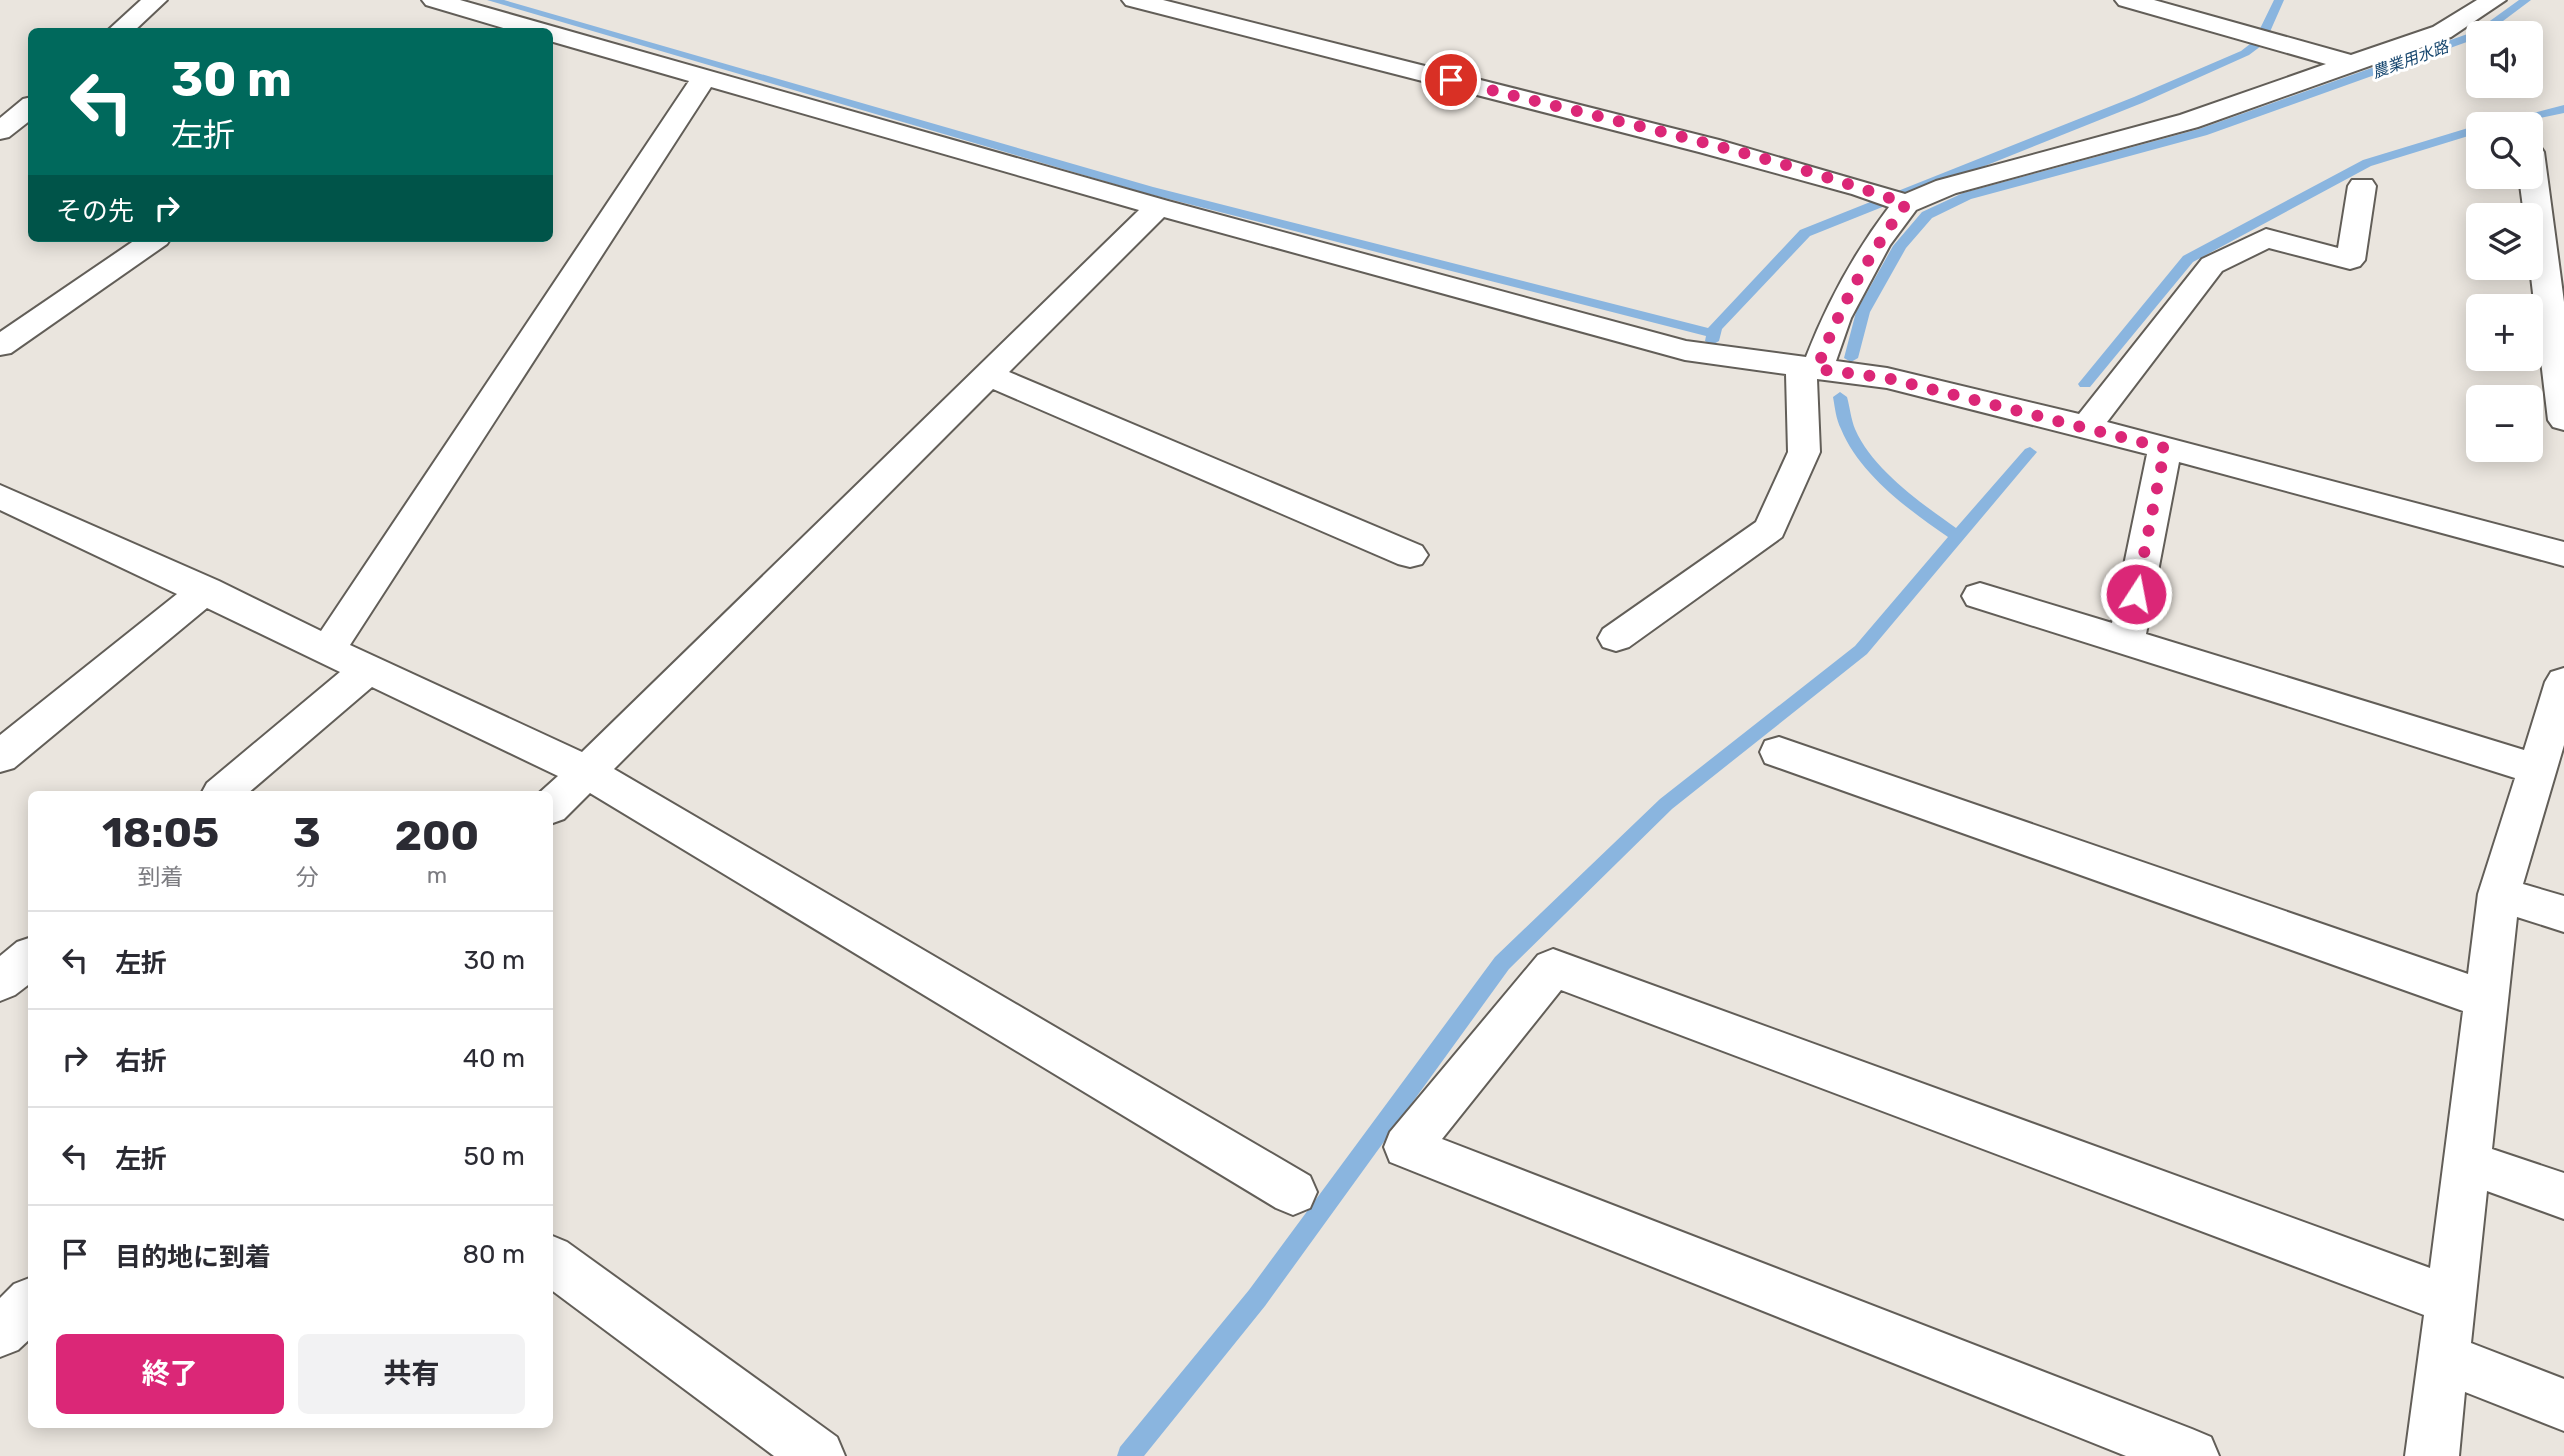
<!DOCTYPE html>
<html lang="ja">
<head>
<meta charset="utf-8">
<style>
  body { margin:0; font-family:Rubik,"Noto Sans JP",sans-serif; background:#f2f2f3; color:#2b2b33; height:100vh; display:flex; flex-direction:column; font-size:26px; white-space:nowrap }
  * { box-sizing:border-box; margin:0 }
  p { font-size:23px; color:#7c7c81 }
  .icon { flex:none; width:38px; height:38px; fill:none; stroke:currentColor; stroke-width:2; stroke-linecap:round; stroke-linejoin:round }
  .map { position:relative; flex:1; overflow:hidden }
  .panel { position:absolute; left:28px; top:791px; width:525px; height:637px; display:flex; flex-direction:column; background:#fff; border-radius:10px; box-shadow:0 4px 18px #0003 }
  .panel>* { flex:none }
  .top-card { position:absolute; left:28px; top:28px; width:525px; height:214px; border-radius:10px; box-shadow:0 4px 18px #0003; background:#00695c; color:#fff; overflow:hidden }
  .controls { position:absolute; left:2466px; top:21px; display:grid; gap:14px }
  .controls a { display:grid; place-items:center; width:77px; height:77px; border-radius:10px; background:#fff; box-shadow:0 4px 18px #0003; font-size:35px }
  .pin { position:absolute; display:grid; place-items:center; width:60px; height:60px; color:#fff; margin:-30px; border:4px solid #fff; border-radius:50%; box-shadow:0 2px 7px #0007 }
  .me { position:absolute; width:77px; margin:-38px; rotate:11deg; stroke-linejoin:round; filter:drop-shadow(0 0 5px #0008) }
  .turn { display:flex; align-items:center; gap:24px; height:147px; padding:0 28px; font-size:32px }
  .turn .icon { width:91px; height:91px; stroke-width:2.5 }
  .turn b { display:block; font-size:49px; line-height:60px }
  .then { display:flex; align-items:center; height:66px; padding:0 28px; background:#0003; gap:14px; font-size:26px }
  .eta { display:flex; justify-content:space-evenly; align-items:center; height:119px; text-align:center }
  .eta b { font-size:42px; font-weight:700; line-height:49px }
  .cta { display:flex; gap:14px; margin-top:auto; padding:14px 28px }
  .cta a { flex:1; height:80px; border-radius:10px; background:#db2777; color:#fff; font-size:28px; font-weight:700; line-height:80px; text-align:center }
  .cta a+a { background:#f2f2f3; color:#2b2b33 }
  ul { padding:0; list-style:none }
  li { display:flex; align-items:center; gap:21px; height:98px; padding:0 28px; border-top:2px solid #e1e1e2 }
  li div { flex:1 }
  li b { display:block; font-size:26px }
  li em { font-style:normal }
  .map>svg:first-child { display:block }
</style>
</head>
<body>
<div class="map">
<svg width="2564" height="1456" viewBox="0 0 2564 1456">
  <rect width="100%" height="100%" fill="#eae5de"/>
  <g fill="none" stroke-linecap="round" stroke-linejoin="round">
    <!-- stream -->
    <g fill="#8ab5df" fill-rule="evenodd">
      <polygon points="487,0 504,0 1153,187 1708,328 1800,230 2134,97 2241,51 2254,41 2274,0 2284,0 2265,43 2249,55 2142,103 1810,236 1722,329 1719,341 1712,345 1705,341 1706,336 1145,193"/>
      <polygon points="2519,0 2531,0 2487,33 2478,33 2478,38 2207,135 1971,199 1932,218 1906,248 1870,312 1858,358 1851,362 1844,358 1856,312 1893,246 1922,212 1963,193 2199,129 2476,31"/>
      <polygon points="2564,105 2564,113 2512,124 2491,124"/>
      <polygon points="2478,125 2478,133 2371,166 2193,262 2090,387 2080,387 2078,384 2183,256 2363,160"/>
      <path d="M 1840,392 L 1847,397 C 1850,408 1851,419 1855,429 C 1873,470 1921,503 1956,528 L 2025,449 L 2030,447 L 2037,452 L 1867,654 L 1672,809 L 1509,969 L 1265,1306 L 1144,1456 L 1117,1456 L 1120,1447 L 1249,1290 L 1495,957 L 1660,799 L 1855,646 L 1948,537 C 1909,510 1860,475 1841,429 C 1836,419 1835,408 1833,397 Z"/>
    </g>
    <!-- street casing -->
    <g stroke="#625e58" stroke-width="4">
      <g id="street">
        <polygon points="141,0 167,0 133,32 106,32"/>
        <path d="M 422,0 L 460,0 L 1168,201 L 1686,341 L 1806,357 C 1827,303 1854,253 1889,207 L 1852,194 L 1699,152 L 1126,5 L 1122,0 L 1163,0 L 1719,140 L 1905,194 L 1936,181 L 2180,115 L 2326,64 L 2119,5 L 2115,0 L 2154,0 L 2351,55 L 2433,27 L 2477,0 L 2506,0 L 2451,37 L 2198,127 L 1956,193 L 1916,210 L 1890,245 L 1851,318 L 1836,361 L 1887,368 L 2079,414 L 2202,259 L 2266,229 L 2338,248 L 2348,186 L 2352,180 L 2372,180 L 2376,186 L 2365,260 L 2360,266 L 2350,269 L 2269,248 L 2222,271 L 2107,422 L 2564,542 L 2564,566 L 2179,462 L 2146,634 L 2524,750 L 2545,682 L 2551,672 L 2564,668 L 2564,745 L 2523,884 L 2564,896 L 2564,932 L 2517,917 L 2492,1149 L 2564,1173 L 2564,1219 L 2487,1191 L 2471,1343 L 2564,1379 L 2564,1431 L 2465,1392 L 2459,1456 L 2405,1456 L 2424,1315 L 1561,990 L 1442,1139 L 2192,1429 L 2211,1437 L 2219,1456 L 2126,1456 L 1390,1162 L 1384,1147 L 1390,1132 L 1538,955 L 1553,949 L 2430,1268 L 2463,1011 L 1765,763 L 1760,752 L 1765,741 L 1779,737 L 2468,974 L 2478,894 L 2515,778 L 1967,605 L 1962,596 L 1967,587 L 1980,583 L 2112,623 L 2147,454 L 1887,388 L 1817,379 L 1820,452 L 1782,537 L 1629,647 L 1616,651 L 1603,647 L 1598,638 L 1603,629 L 1756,522 L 1788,452 L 1786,374 L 1685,360 L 1164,217 L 1009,372 L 1422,546 L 1428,555 L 1422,564 L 1410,567 L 1398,564 L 993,389 L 614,769 L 1310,1176 L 1317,1192 L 1310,1208 L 1293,1215 L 1276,1208 L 590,793 L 564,819 L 550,824 L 550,794 L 538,794 L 558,776 L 372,687 L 247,794 L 201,794 L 207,783 L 340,672 L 207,608 L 14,768 L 0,772 L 0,735 L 177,594 L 0,510 L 0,485 L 219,581 L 321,631 L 689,81 L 550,41 L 550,32 L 517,32 L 426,5 ZM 711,87 L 1139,210 L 582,752 L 350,645 Z"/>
        <polygon points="32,97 32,119 9,137 0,139 0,118 23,99"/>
        <polygon points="2530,144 2540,146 2544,152 2564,302 2564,430 2553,427 2548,420 2530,268 2530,215 2524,215 2519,177 2530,177"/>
        <polygon points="138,238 171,238 167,244 11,353 0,355 0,332"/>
        <polygon points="32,937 32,982 15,995 0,1001 0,956 17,942"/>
        <polygon points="550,1235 567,1242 837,1437 845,1456 774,1456 550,1289"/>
        <polygon points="32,1277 32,1337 18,1350 0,1357 0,1298 14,1284"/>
      </g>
    </g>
    <!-- street -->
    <use href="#street" fill="#fff" fill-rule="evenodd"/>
  </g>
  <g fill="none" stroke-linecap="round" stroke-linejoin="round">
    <!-- route -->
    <path stroke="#db2777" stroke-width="12" stroke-dasharray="0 21.6" d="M 1451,80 C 1602,119 1759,150 1906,204 C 1868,256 1839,308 1817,369 L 1887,378 L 2165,448 L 2136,594"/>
  </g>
  <g text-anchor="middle" stroke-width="6" stroke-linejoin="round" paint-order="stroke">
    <!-- far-water labels -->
    <g font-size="16" font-style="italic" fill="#16466e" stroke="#fff">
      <text transform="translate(2410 59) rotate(-20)" y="6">農業用水路</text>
    </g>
  </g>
</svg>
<div class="controls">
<a><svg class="icon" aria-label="sound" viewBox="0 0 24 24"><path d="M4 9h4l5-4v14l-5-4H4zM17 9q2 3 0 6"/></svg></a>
<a><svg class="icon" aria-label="search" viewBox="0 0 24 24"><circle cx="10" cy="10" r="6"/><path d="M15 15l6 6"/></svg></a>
<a><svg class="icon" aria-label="layers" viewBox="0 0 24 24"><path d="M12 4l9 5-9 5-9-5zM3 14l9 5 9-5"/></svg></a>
<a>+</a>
<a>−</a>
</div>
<div class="pin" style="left:1451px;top:80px;background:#d93025"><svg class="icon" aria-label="arrive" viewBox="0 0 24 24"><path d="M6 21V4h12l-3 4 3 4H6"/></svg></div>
<svg class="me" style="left:2136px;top:594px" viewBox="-20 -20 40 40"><circle r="17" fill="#db2777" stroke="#fff" stroke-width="3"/><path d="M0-11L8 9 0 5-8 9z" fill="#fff"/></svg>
<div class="top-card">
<div class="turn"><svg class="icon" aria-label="left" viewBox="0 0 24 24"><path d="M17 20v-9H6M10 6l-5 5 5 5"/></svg><div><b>30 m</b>左折</div></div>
<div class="then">その先<svg class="icon" aria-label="right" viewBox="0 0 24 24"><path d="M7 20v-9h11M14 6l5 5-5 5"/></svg></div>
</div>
<section class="panel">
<div class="eta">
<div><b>18:05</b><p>到着</p></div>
<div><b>3</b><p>分</p></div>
<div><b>200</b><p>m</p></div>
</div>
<ul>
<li><svg class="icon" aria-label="left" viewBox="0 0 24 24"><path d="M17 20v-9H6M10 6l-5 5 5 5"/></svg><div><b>左折</b></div><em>30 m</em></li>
<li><svg class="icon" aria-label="right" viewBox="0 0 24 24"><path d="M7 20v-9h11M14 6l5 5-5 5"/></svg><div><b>右折</b></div><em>40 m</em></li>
<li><svg class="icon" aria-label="left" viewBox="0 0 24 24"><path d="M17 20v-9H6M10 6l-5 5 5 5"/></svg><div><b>左折</b></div><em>50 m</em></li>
<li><svg class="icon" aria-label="arrive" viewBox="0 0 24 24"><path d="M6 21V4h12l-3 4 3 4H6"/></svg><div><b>目的地に到着</b></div><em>80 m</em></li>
</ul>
<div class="cta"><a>終了</a><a>共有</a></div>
</section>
</div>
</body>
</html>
